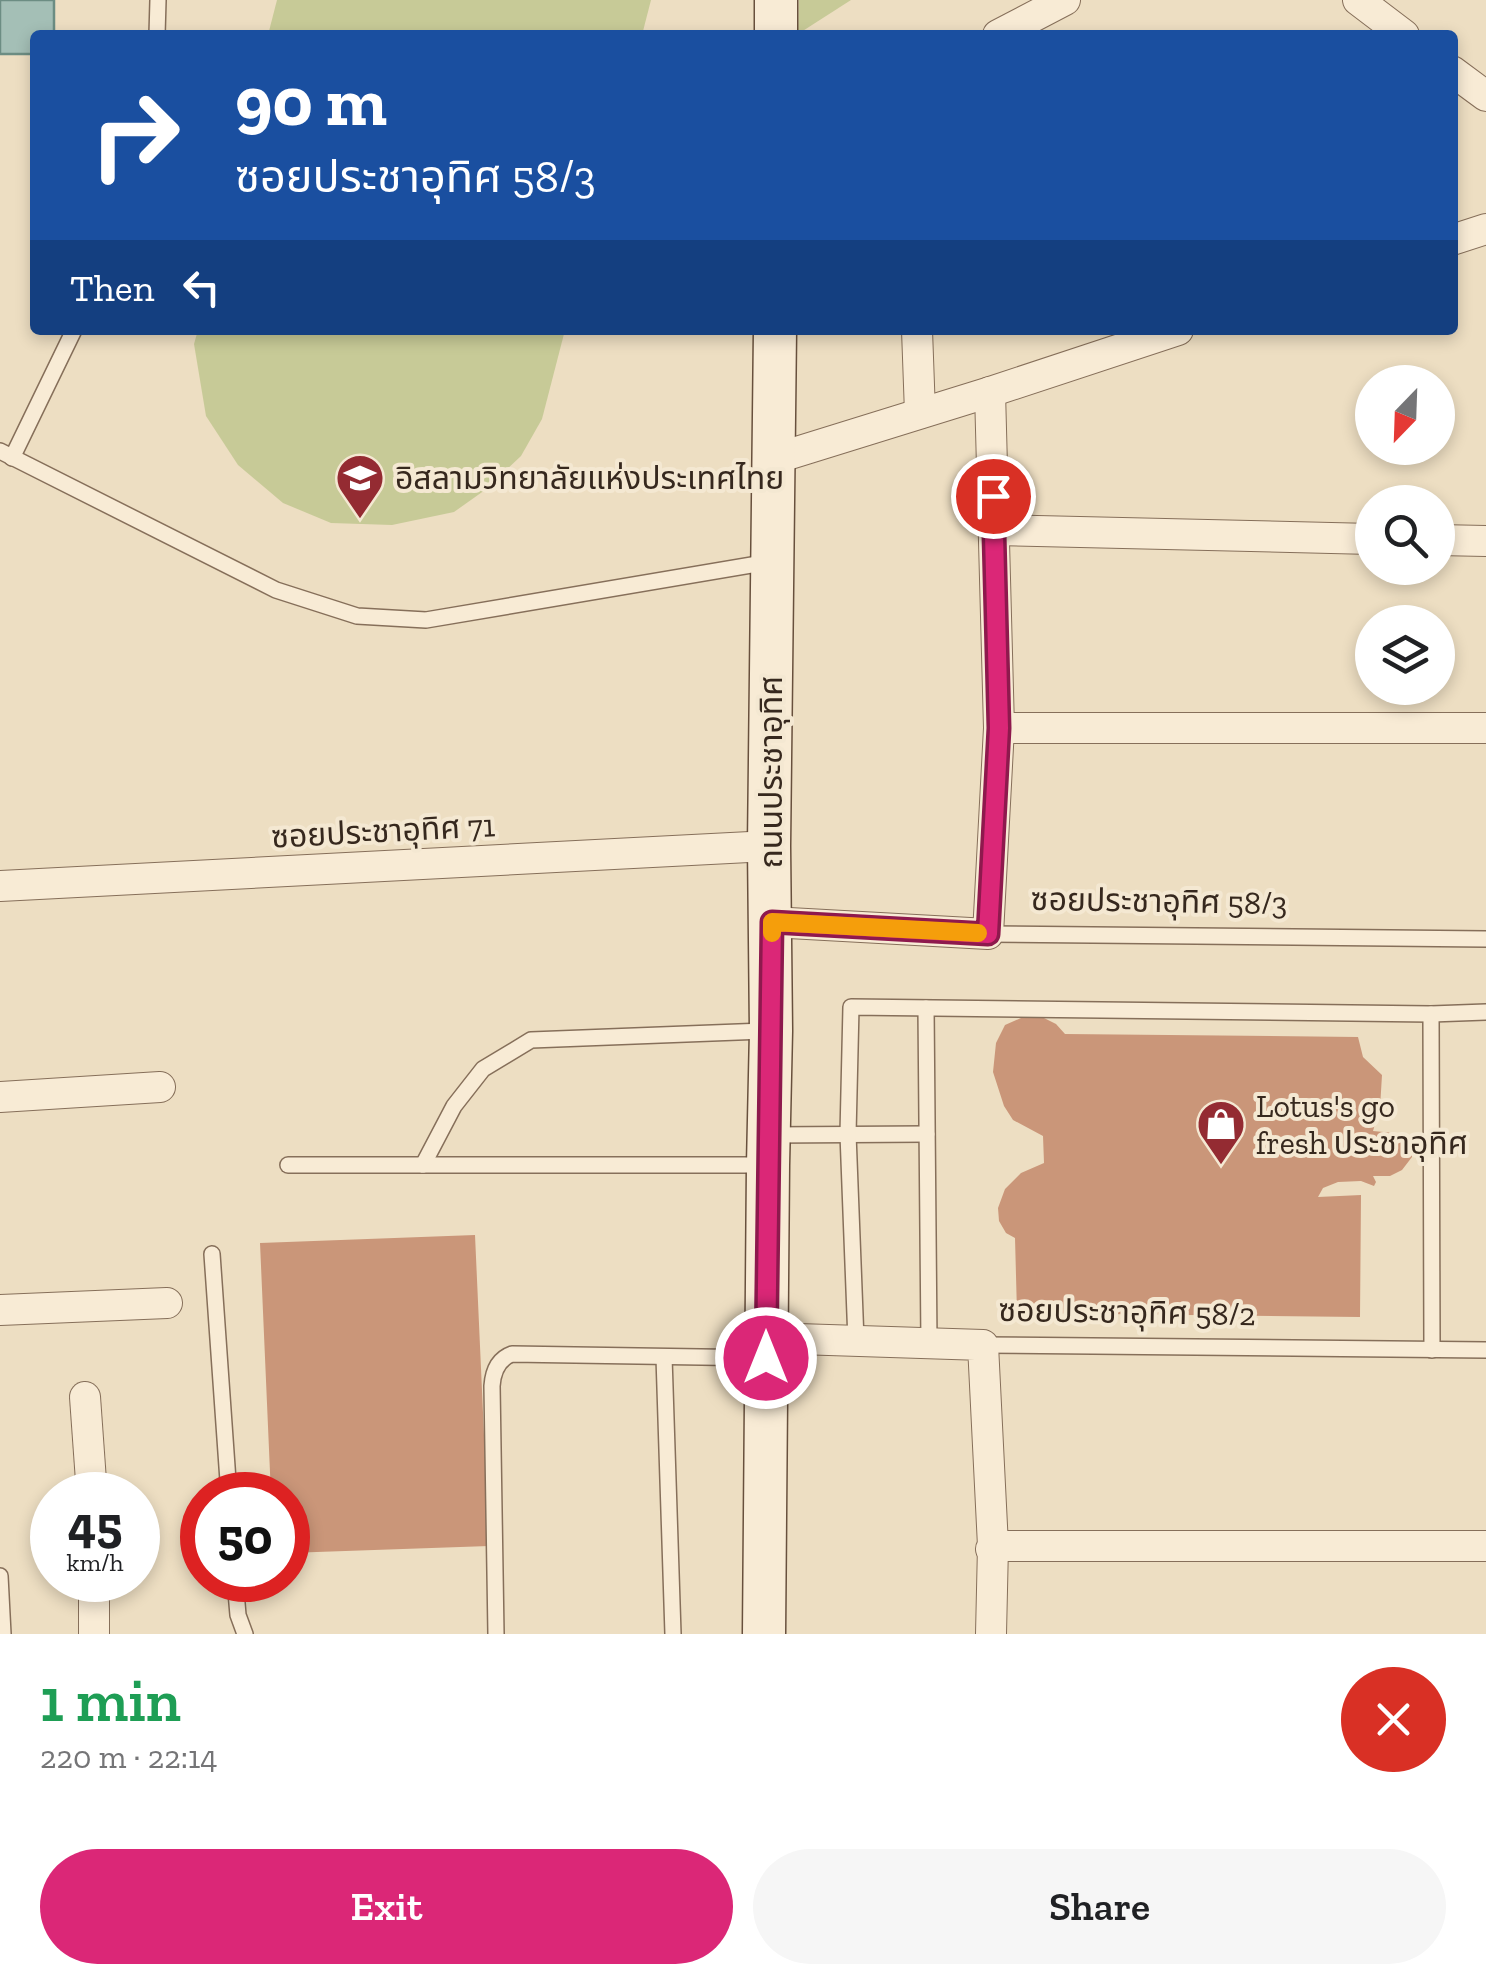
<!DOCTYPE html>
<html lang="en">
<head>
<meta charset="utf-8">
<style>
  body { margin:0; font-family:"Zilla Slab","Noto Sans Thai",serif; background:#f6f6f6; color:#202124; height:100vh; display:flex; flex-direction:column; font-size:38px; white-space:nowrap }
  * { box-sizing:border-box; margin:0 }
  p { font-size:32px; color:#757577 }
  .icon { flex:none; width:55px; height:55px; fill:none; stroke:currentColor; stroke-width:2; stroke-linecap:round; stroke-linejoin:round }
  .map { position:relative; height:1634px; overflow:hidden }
  .details { display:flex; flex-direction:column; background:#fff; flex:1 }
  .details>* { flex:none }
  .guide { position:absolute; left:30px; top:30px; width:1428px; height:305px; border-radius:10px; box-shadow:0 5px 15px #0003; background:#1a4fa0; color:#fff; overflow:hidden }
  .needle { width:65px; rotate:203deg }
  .tools { position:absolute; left:1355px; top:365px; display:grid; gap:20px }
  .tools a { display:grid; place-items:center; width:100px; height:100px; border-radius:50%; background:#fff; box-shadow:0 5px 15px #0003; font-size:50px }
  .speed { position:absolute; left:30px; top:1472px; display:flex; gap:20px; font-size:50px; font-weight:700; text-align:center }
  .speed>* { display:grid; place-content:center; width:130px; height:130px; border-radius:50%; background:#fff; box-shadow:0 5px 15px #0003; line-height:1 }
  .speed small { font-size:25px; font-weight:400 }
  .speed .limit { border:15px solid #d22; background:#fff; color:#111 }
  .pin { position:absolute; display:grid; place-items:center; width:85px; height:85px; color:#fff; margin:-42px; border:5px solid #fff; border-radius:50%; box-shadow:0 2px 10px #0007 }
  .me { position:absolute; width:110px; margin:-55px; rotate:0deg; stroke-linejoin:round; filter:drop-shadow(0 0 8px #0008) }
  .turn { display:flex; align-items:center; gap:35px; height:210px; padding:0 40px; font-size:45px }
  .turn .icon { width:130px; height:130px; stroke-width:2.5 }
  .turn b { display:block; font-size:70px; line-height:85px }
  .then { display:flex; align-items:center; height:95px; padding:0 40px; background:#0003; gap:20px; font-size:38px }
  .round { display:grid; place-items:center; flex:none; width:105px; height:105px; border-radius:52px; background:#f6f6f6 }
  .summary { display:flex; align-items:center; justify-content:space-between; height:170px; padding:0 40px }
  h1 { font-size:60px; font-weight:600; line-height:75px; color:#1e9e55 }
  .primary-button { display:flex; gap:20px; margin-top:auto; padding:20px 40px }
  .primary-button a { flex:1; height:115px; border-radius:60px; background:#db2777; color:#fff; font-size:40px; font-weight:600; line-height:115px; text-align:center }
  .primary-button a+a { background:#f6f6f6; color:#202124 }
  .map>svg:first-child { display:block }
</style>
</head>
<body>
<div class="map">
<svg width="1486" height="1634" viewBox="0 0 1486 1634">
  <rect width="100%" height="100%" fill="#eddec2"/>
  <!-- green -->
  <g fill="#c7ca97">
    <polygon points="277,0 651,0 642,35 268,35"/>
    <polygon points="799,0 851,0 798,34"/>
    <polygon points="198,330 565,330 542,419 521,456 485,490 454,512 392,525 331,523 283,503 238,465 206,416 194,344"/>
  </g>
  <!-- water -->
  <polygon fill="#a4bfb6" stroke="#6c8d83" stroke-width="2.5" points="0,0 54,0 54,35 35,35 35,54 0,54"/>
  <!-- building -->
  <g fill="#ca9679">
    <polygon points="1030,1014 1040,1016 1056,1024 1065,1034 1358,1037 1363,1057 1382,1075 1380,1108 1373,1131 1394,1133 1405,1139 1410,1146 1412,1157 1402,1170 1390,1176 1373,1176 1376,1182 1374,1186 1361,1181 1338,1182 1323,1188 1318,1197 1361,1195 1360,1317 1017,1313 1015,1238 1006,1233 999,1221 998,1208 1005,1189 1021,1173 1044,1163 1043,1136 1013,1120 1004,1106 993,1072 996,1043 1005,1025"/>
    <polygon points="475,1235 489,1546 288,1553 288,1495 271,1495 260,1243"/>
  </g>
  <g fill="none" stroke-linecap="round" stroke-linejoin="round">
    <!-- service casing -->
    <g stroke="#866f5a" stroke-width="18">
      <g id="service">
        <polyline points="157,35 158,0"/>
        <polyline points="0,451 276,590 357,616 426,620 769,562"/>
        <polyline points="12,458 74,330"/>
        <polyline points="988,934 1486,939"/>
        <polyline points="926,1008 929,1343"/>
        <polyline points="1431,1014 1432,1350"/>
        <polyline points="771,1135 927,1134"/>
        <polyline points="288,1165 764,1165"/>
        <polyline points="423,1165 454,1106 483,1069 531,1040 767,1031"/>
        <polyline points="212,1254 229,1495"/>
        <polyline points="856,1341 848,1134 851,1007 1431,1014 1486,1012"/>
        <polyline points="983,1345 1486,1350"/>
        <polyline points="664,1357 673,1634"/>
        <polyline points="0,1576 3,1634"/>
        <polyline points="235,1580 238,1615 245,1634"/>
        <path d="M 496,1634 L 492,1386 C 493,1372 498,1359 512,1354 L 764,1358"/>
      </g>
    </g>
    <!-- minor casing -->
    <g stroke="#866f5a" stroke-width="32">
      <g id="minor">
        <polyline points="1358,0 1404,35"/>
        <polyline points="998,35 1065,0"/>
        <polyline points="1452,71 1486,96"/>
        <polyline points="1452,240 1486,229"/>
        <polyline points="917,330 920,413"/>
        <polyline points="774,459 990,392 1178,330"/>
        <polyline points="994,530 1372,539"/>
        <polyline points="1438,540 1486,541"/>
        <polyline points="999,728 1486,728"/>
        <polyline points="0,886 769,846"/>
        <polyline points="771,922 988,934 999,728 990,392"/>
        <polyline points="0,1097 160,1087"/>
        <polyline points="0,1310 167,1303"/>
        <polyline points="767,1338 983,1345 993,1546 991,1634"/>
        <polyline points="85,1397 92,1495"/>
        <polyline points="991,1549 993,1546 1486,1546"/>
        <polyline points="94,1634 94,1580"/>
      </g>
    </g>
    <!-- secondary casing -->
    <g stroke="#68503d" stroke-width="45">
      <g id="secondary">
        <polyline points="776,0 776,35"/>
        <polyline points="764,1634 768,1165 771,1031 769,846 775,330"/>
      </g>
    </g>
    <!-- service -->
    <use href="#service" stroke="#f8ebd5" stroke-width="15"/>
    <!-- minor -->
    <use href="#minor" stroke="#f8ebd5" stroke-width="30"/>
    <!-- secondary -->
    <use href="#secondary" stroke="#f8ebd5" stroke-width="42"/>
  </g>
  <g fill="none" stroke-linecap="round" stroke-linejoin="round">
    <!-- route casing -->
    <g stroke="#8e194d" stroke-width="25">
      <polyline id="route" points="766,1358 772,922 988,934 999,728 993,496"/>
    </g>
    <!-- route -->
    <use href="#route" stroke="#db2777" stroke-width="18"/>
    <!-- slow -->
    <polyline stroke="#f59e0b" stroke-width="18" points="772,933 772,922 978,933"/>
  </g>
  <!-- icons -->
  <defs>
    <g id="university-pin" transform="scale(2.5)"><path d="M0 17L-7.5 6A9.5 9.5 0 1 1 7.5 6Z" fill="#942b32" stroke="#f4e8d2"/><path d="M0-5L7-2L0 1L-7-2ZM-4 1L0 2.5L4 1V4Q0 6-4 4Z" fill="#fff"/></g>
    <g id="shop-pin" transform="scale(2.5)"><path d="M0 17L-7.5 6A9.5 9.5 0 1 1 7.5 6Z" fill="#942b32" stroke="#f4e8d2"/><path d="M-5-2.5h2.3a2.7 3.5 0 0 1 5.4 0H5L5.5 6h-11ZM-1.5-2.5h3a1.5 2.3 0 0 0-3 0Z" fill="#fff"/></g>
  </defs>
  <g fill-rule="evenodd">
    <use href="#university-pin" x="360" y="478"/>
    <use href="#shop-pin" x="1221" y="1124"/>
  </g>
  <g text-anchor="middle" stroke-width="8" stroke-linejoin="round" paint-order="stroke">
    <!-- poi labels -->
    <g font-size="32" fill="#36281e" stroke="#f4e8d2" text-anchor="start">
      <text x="395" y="489">อิสลามวิทยาลัยแห่งประเทศไทย</text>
      <text x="1256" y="1117">Lotus's go<tspan x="1256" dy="37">fresh ประชาอุทิศ</tspan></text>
    </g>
    <!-- street labels -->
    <g font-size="32" fill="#36281e" stroke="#f4e8d2">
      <text transform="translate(771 772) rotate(-90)" y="11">ถนนประชาอุทิศ</text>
      <text transform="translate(383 831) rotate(-3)" y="11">ซอยประชาอุทิศ 71</text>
      <text transform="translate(1159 901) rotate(1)" y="11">ซอยประชาอุทิศ 58/3</text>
      <text transform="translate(1127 1312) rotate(1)" y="11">ซอยประชาอุทิศ 58/2</text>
    </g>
  </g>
</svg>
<div class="tools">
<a><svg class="needle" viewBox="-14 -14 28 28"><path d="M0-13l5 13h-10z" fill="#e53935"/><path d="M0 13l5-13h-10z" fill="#757577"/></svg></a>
<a><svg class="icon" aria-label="search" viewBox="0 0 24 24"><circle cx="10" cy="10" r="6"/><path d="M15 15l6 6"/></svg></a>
<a><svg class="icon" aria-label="layers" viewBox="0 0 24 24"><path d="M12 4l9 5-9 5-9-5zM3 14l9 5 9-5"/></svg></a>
</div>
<div class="speed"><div>45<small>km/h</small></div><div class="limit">50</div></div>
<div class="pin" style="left:993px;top:496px;background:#d93025"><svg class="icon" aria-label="arrive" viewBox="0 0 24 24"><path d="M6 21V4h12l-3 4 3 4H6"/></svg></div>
<svg class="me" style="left:766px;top:1358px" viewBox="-20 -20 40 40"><circle r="17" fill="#db2777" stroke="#fff" stroke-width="3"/><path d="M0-11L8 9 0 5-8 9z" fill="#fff"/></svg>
<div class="guide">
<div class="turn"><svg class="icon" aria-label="right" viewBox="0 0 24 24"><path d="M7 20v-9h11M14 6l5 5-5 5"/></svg><div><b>90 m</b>ซอยประชาอุทิศ 58/3</div></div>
<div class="then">Then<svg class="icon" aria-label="left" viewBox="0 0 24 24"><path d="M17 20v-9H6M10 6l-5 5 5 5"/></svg></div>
</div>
</div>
<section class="details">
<div class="summary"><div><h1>1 min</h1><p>220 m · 22:14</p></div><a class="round" style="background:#d93025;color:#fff"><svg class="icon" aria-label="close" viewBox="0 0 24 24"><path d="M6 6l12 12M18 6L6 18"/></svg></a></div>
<div class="primary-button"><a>Exit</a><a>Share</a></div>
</section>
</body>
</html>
